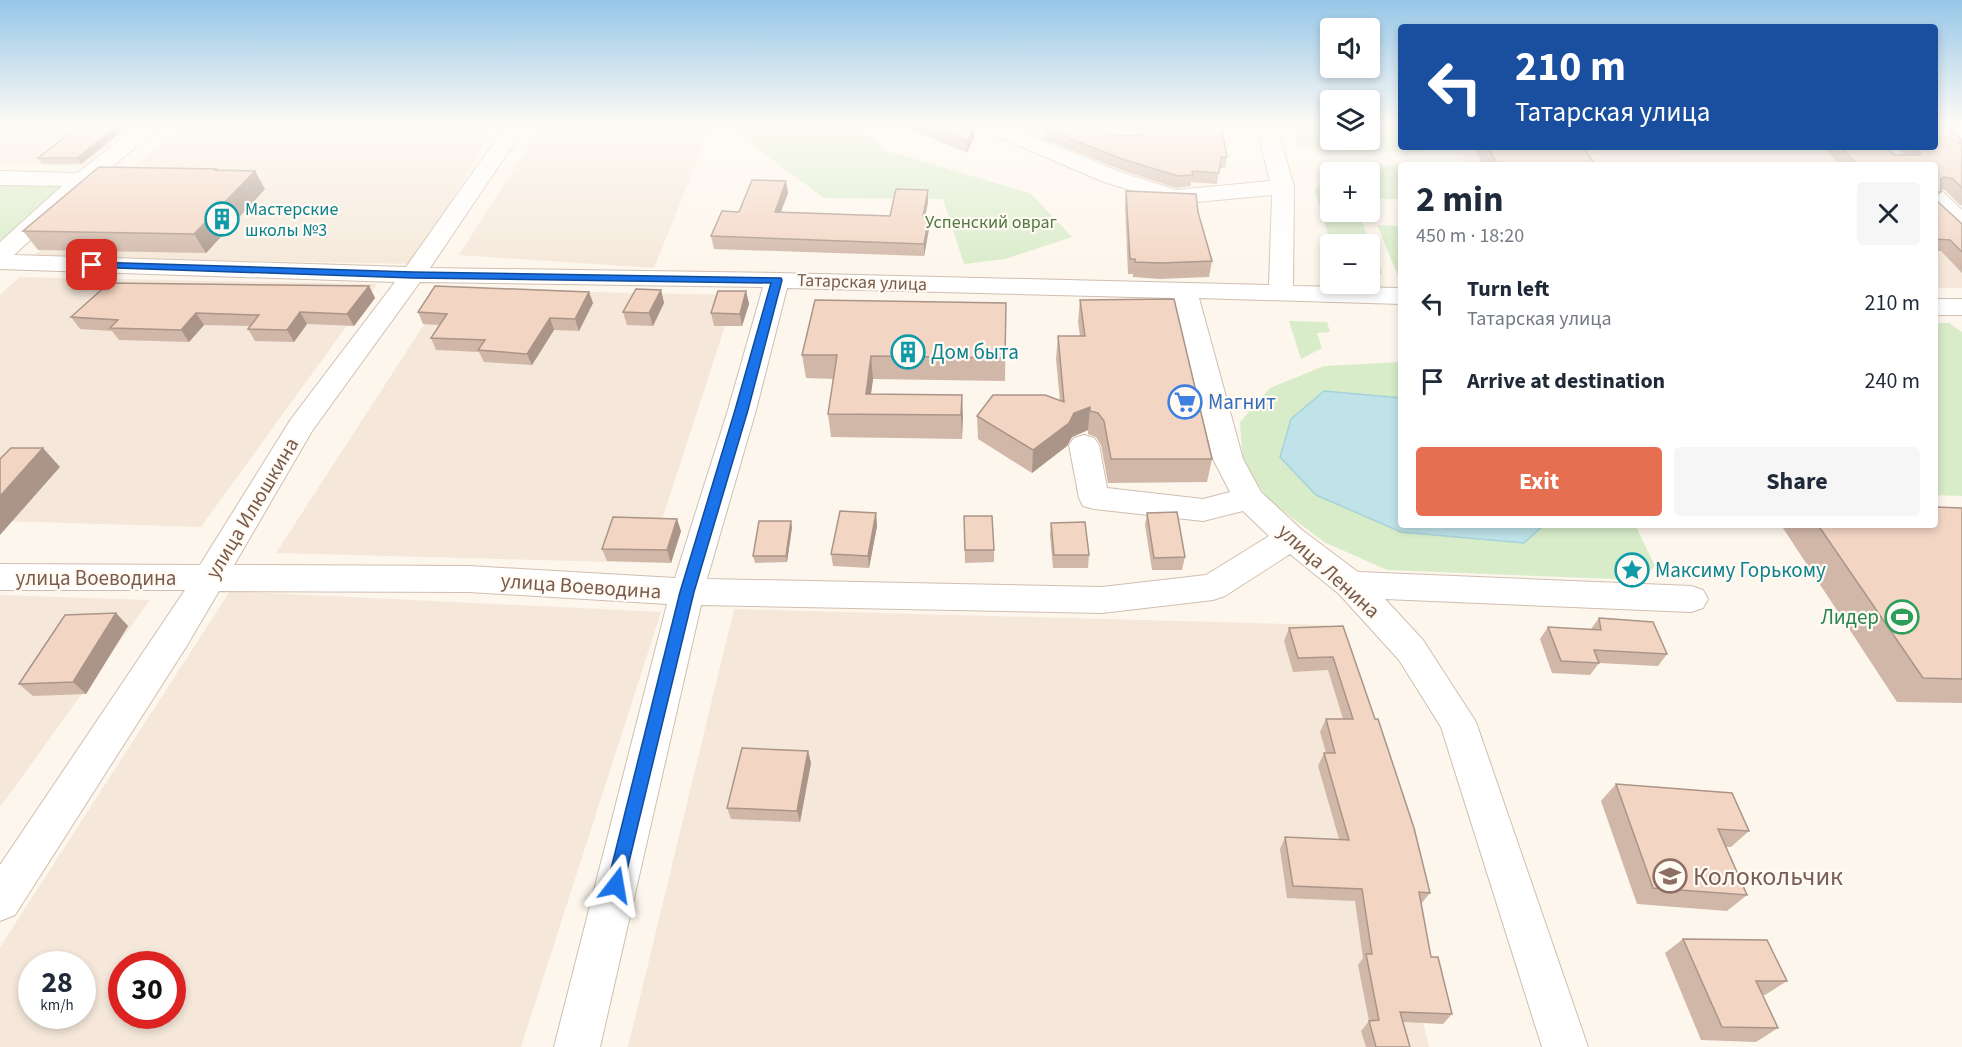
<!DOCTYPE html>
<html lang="en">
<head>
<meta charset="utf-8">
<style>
  body { margin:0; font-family:"Source Sans 3",sans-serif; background:#f6f6f7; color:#1f2937; height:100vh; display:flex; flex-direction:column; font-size:22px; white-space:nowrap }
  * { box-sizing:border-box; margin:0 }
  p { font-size:20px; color:#747a83 }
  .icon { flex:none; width:33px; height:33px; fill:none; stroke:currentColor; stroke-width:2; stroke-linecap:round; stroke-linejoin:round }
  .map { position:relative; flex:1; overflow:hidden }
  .details { position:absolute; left:1398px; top:162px; width:540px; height:366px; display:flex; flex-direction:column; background:#fff; border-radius:6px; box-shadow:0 3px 9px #0003 }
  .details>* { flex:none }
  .top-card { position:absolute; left:1398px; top:24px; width:540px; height:126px; border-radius:6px; box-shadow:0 3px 9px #0003; background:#1a4fa0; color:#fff; overflow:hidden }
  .tools { position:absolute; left:1320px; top:18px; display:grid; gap:12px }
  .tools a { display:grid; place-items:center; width:60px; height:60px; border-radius:6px; background:#fff; box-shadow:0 3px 9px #0003; font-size:30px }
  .speed { position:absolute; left:18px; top:951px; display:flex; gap:12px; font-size:30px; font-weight:700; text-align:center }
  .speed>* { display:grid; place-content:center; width:78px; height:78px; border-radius:50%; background:#fff; box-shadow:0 3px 9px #0003; line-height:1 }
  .speed small { font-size:15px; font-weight:400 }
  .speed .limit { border:9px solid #d22; background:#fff; color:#111 }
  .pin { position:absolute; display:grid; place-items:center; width:51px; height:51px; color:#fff; margin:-26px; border-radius:12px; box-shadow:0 3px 9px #0006 }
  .me { position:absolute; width:66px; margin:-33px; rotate:14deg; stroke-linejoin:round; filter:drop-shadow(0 0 4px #0008) }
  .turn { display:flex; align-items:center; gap:21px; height:126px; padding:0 18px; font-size:27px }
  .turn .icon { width:78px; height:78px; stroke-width:2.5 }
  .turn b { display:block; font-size:42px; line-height:51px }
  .round { display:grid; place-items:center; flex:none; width:63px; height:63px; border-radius:6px; background:#f6f6f7 }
  .overview { display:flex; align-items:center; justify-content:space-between; height:102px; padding:0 18px }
  h1 { font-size:36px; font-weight:700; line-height:45px }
  .action { display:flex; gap:12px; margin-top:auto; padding:12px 18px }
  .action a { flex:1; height:69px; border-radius:6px; background:#e76f51; color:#fff; font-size:24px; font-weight:700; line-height:69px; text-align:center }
  .action a+a { background:#f6f6f7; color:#1f2937 }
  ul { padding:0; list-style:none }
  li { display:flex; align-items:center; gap:18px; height:78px; padding:0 18px }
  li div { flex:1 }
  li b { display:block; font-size:22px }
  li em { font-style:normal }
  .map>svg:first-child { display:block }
</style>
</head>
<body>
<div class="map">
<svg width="1962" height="1047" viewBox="0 0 1962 1047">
  <rect width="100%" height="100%" fill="#fdf6ec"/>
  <!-- residential -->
  <g fill="#f5e8da" fill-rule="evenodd">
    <polygon points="0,124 136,124 84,166 0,164"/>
    <polygon points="183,124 497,124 414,264 32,257"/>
    <polygon points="542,124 712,124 654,268 459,255"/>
    <polygon points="1003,124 1200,124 1151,168 1020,132"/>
    <polygon points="1677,147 1849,147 1869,165 1692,165"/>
    <polygon points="1935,227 1962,252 1962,288 1935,288"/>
    <polygon points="20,277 377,284 201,527 0,521 0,295"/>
    <polygon points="447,289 735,295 648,563 276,553"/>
    <path d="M 230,591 L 661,612 L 521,1047 L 0,1047 L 0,947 ZM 32,964 L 82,964 L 82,1016 L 32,1016 ZM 122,964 L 172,964 L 172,1016 L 122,1016 Z"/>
    <polygon points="0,595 150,600 0,807"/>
    <polygon points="734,609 1328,625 1429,1047 628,1047"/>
  </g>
  <!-- commercial -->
  <polygon fill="#fde8e0" points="1459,147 1677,147 1692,165 1468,165"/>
  <!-- green -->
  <g fill="#d8ecc9">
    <polygon points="724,124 854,124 887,151 1030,193 1072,237 1005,259 964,264 943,199 824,198"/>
    <polygon points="1291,124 1330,124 1330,140 1337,140 1341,150 1298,146"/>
    <polygon points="1370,124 1401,124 1401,147 1435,148 1425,152 1351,151 1346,140 1370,140"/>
    <polygon points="1357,165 1401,165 1401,199 1371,199 1370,172 1360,172"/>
    <polygon points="1330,174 1330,212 1358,212 1382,273 1370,278 1370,244 1331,244 1315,190"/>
    <polygon points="0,184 65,186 0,241"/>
    <polygon points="1377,225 1401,226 1401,278 1399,278"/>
    <polygon points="1289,321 1327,322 1330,332 1317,333 1322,348 1301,359"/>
    <polygon points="1935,323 1949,323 1962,332 1962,496 1935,495"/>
    <polygon points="1401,362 1401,525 1635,525 1655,566 1640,580 1387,570 1324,542 1270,501 1243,465 1240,422 1270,388 1324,366"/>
  </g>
  <!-- water -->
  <polygon fill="#bfe3e8" stroke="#a5d3da" stroke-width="1.5" points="1324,391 1401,398 1401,525 1544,525 1524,543 1401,532 1316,495 1280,457 1291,419"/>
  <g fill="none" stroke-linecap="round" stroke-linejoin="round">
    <!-- minor casing -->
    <g stroke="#d1beb0" stroke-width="2">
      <g id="minor">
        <path d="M 142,124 L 164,124 L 90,185 L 14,255 L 406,267 L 507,124 L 527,124 L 430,268 L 777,273 L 1269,285 L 1272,195 L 1175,204 L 1104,182 L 977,128 L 974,124 L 1001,124 L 1120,172 L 1176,190 L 1270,181 L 1256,124 L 1276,124 L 1294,187 L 1293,286 L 1401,288 L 1401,304 L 1199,298 L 1243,459 L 1261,492 L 1302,530 L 1358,572 L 1691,586 L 1703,590 L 1708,599 L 1703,608 L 1691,612 L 1385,599 L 1423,640 L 1476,722 L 1588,1047 L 1542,1047 L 1441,727 L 1399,660 L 1339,594 L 1290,554 L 1225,596 L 1213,600 L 1102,613 L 701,605 L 600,1047 L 554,1047 L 667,604 L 469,592 L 219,591 L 186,647 L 15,915 L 0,921 L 0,865 L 185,590 L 0,590 L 0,564 L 200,565 L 291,419 L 395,282 L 0,269 L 0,242 L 62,186 L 0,185 L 0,171 L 77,173 ZM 420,282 L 763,287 L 728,410 L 675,578 L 469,566 L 234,565 L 312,431 ZM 787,288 L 1173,298 L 1213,459 L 1230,492 L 1203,499 L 1107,488 L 1099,445 L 1094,438 L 1084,435 L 1074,438 L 1069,445 L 1079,498 L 1083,506 L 1094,509 L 1203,521 L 1243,511 L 1269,536 L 1206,575 L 1102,587 L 707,579 L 756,410 Z"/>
        <polygon points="1935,190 1943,192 1962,210 1962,230 1954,228 1935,210"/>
        <rect x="1935" y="299" width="27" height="16"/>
      </g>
    </g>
    <!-- minor -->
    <use href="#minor" fill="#fff" fill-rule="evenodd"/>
  </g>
  <!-- wall -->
  <g fill="#d1b7a8">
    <polygon points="899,124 968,124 974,138 967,153"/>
    <polygon points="1193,124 1221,124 1227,157 1225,168 1219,168 1217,184 1191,182 1191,186 1176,188 1121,170 1043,139 1044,128 1119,136 1141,135 1142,126 1194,128"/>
    <polygon points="121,132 81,164 42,164 38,158"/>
    <polygon points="1962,140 1962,205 1960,205 1945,190 1941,189 1941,192 1935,200 1962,224 1962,273 1941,251 1935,251 1935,165 1840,165 1823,147 1886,147 1894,155 1905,155 1896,147 1935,147"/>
    <polygon points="1473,147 1578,147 1595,165 1483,165"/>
    <polygon points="216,169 217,170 265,189 206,253 38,250 23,231"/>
    <polygon points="786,181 788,193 781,212 890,216 928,190 928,202 925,216 929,217 929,229 924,256 714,249 711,236 739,212"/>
    <polygon points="1126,191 1198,212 1212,261 1209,277 1159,279 1133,277 1133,274 1128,274 1125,206"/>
    <polygon points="369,286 375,298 354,326 307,324 294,342 255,341 248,329 250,326 204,325 189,342 119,340 112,331 80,329 71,317"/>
    <polygon points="661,290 664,303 653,326 627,325 623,312"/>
    <polygon points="746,291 749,304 742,326 714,326 711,313"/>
    <polygon points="589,292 593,303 579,331 554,330 532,365 484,362 479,352 436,350 431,338 439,325 423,324 418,312"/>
    <polygon points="1080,300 1212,459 1207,482 1108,483 1101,445 1096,437 1088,434 1088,430 1072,437 1067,446 1032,473 978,439 977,416 1060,401 1056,359 1058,336 1080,336 1078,322"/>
    <polygon points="1006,303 1005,381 873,379 871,394 962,395 962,439 831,437 828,414 833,379 806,378 802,355"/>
    <polygon points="1962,508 1962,703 1897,702 1783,528 1786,525 1935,525"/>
    <polygon points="876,513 877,526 869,568 833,566 831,554"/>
    <polygon points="1147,513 1185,557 1182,570 1152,570 1145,525"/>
    <polygon points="964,516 994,550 994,562 965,563"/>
    <polygon points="1051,523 1089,555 1088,568 1053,568 1050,535"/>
    <polygon points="792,527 787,562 755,563 753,556"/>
    <polygon points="681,531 671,563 607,561 602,549"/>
    <polygon points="116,613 128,626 86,694 33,696 19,684"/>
    <polygon points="1599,618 1667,654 1658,666 1599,663 1590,675 1552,673 1540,639 1548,627 1591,629"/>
    <polygon points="1343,626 1430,893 1421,904 1431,957 1452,1014 1443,1024 1403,1022 1410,1047 1366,1047 1361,1031 1369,1021 1358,965 1363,958 1355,901 1287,898 1280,849 1285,837 1339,839 1318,766 1324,753 1326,753 1320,732 1326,719 1343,719 1328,670 1293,672 1284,641 1289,628"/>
    <polygon points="808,751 811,763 800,822 731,819 727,808"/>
    <polygon points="1616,784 1749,831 1731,847 1726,847 1747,895 1727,911 1637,904 1601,801"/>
    <polygon points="1683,939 1787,981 1765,995 1762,995 1778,1028 1756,1042 1701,1040 1665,953"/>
  </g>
  <!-- shaded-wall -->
  <g fill="#aa9588">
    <polygon points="117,126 121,132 81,164 77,158"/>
    <polygon points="974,127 974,138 967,153 967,141"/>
    <polygon points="255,171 265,189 206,253 194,234"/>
    <polygon points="786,181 788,193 776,224 775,212"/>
    <polygon points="928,190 928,202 923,229 923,216"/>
    <polygon points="929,217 929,229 924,256 924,244"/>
    <polygon points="369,286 375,298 354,326 347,314"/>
    <polygon points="661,290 664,303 653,326 649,313"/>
    <polygon points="746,291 749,304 742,326 740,314"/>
    <polygon points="589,292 593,303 579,331 575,319"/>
    <polygon points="300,312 307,324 294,342 287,330"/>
    <polygon points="196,313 204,325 189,342 181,330"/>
    <polygon points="550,318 554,330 532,365 527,354"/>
    <polygon points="871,356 873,379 868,414 866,394"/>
    <polygon points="962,395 963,418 962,439 961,415"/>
    <polygon points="1090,407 1088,430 1072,437 1067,446 1032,473 1033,450 1074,413"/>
    <polygon points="43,448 60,467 0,535 0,496"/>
    <polygon points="876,513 877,526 869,568 868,556"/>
    <polygon points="677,519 681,531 671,563 667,550"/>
    <polygon points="791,521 792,527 787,562 786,556"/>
    <polygon points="116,613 128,626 86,694 73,682"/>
    <polygon points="808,751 811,763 800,822 797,811"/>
  </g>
  <!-- building -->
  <g fill="#f3d5c3" stroke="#aa9588" stroke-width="1.5">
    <polygon points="925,124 968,124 974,127 967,141"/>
    <polygon points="1050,124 1080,124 1119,136 1142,135 1142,126 1197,128 1197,124 1221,124 1227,157 1221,157 1219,173 1192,171 1193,175 1178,176 1122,159 1044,128"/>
    <polygon points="1935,124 1942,124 1962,140 1962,143 1959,143 1962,146 1962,188 1953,179 1944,177 1941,179 1941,192 1935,192 1935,165 1858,165 1840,147 1886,147 1894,155 1920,155 1920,152 1915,147 1935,147"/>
    <polygon points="79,126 117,126 77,158 38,158"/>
    <polygon points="1488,147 1583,147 1595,165 1498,165"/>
    <polygon points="99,167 216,169 215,170 255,171 194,234 23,231"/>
    <polygon points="752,180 786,181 775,212 890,216 896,189 928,190 923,216 929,217 924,244 711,236 722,211 739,212"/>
    <polygon points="1126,191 1196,194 1198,212 1212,261 1161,263 1135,262 1135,259 1130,259"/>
    <polygon points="1935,199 1962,224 1962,252 1950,240 1935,239"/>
    <polygon points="109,283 369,286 347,314 300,312 287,330 248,329 259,315 196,313 181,330 110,328 118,320 71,317"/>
    <polygon points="435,286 589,292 575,319 550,318 527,354 478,350 485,340 431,338 447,314 418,312"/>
    <polygon points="636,289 661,290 649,313 623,312"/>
    <polygon points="718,291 746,291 740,314 711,313"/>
    <polygon points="1174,299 1212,459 1111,459 1104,421 1098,413 1090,411 1090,407 1074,413 1069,423 1033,450 977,416 993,395 1045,395 1064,402 1058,336 1085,336 1080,300"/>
    <polygon points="815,300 1006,303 1005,358 871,356 866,394 962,395 961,415 828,414 837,355 802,355"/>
    <polygon points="11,448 43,448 0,496 0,459"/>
    <polygon points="1935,507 1962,508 1962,679 1923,678 1818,525 1935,525"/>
    <polygon points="840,511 876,513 868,556 831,554"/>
    <polygon points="1177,512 1185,557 1154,558 1147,513"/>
    <polygon points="964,516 992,516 994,550 965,550"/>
    <polygon points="613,517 677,519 667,550 602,549"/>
    <polygon points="759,521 791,521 786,556 753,556"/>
    <polygon points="1085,522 1089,555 1054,555 1051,523"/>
    <polygon points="116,613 73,682 19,684 65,615"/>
    <polygon points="1599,618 1653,622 1667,654 1594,650 1599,663 1561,661 1548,627 1601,630"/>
    <polygon points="1343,626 1375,719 1378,719 1414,828 1430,893 1419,892 1431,957 1438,957 1452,1014 1400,1012 1410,1047 1376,1047 1369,1021 1379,1020 1366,954 1372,954 1362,889 1293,886 1285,837 1349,840 1324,753 1335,753 1326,719 1353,719 1333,657 1298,658 1289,628"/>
    <polygon points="742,748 808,751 797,811 727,808"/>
    <polygon points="1616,784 1732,793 1749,831 1718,829 1747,895 1653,888"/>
    <polygon points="1683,939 1767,940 1787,981 1756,981 1778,1028 1722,1027"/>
  </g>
  <!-- sky -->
  <linearGradient id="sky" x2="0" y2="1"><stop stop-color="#97c7e8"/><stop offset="0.46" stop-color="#fefbf6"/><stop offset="1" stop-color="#fefbf6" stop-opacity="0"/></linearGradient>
  <rect width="1962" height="270" fill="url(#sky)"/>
  <!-- route -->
  <polygon fill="#1a73e8" stroke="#114b97" stroke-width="1.5" points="92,262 413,272 781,278 782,280 748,410 694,592 622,891 616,894 610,891 607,885 680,592 735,410 771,283 413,278 88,267 88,263"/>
  <!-- icons -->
  <defs>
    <g id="building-ring" transform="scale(1.725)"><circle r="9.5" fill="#fffaf3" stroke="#0f9aa8" stroke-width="1.5"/><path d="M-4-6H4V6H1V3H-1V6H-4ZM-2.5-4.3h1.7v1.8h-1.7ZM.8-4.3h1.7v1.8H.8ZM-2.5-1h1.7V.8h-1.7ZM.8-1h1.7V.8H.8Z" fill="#0f9aa8"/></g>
    <g id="supermarket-ring" transform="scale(1.725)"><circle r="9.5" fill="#fffaf3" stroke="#3f7fe0" stroke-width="1.5"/><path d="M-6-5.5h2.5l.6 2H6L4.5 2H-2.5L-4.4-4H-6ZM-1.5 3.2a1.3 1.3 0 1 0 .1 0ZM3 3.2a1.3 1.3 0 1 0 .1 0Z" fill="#3f7fe0"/></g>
    <g id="sight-ring" transform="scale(1.725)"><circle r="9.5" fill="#fffaf3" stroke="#0f9aa8" stroke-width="1.5"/><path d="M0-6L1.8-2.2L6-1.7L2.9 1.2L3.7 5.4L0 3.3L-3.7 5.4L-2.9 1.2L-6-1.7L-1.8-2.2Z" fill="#0f9aa8"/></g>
    <g id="stadium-ring" transform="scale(1.725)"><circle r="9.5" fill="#fffaf3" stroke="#2e9e5b" stroke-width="1.5"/><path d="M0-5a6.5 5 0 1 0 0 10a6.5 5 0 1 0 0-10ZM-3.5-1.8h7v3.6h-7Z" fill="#2e9e5b"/></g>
    <g id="school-ring" transform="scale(1.725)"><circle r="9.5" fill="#fffaf3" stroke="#8d6e63" stroke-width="1.5"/><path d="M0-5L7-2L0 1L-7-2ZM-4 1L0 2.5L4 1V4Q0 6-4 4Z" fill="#8d6e63"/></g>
  </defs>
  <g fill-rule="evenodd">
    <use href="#building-ring" x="222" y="219"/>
    <use href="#building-ring" x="908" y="352"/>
    <use href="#supermarket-ring" x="1185" y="402"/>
    <use href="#sight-ring" x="1632" y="570"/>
    <use href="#stadium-ring" x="1902" y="617"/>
    <use href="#school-ring" x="1670" y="876"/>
  </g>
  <g text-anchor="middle" stroke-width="4.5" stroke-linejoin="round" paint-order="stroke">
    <!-- far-culture labels -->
    <g font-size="18" fill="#0d838f" stroke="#fffaf3" text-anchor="start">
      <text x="245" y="215">Мастерские<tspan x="245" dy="21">школы №3</tspan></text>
    </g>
    <!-- far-park labels -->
    <g font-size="18" fill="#537a41" stroke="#fffaf3">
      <text x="991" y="228">Успенский овраг</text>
    </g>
    <!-- far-street labels -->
    <g font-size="18" fill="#7a5c4d" stroke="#fffaf3">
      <text transform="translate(862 282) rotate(2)" y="6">Татарская улица</text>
    </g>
    <!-- culture labels -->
    <g font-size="21" fill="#0d838f" stroke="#fffaf3" text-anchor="start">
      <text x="931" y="359">Дом быта</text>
      <text x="1655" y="577">Максиму Горькому</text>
    </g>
    <!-- shop labels -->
    <g font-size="21" fill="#366cbe" stroke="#fffaf3" text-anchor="start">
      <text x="1208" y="409">Магнит</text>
    </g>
    <!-- street labels -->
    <g font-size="21" fill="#7a5c4d" stroke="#fffaf3">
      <text transform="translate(252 508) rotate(-59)" y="7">улица Илюшкина</text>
      <text transform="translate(1329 571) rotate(42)" y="7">улица Ленина</text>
      <text x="96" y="585">улица Воеводина</text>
      <text transform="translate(581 586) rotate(4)" y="7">улица Воеводина</text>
    </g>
    <!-- leisure labels -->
    <g font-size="21" fill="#27864d" stroke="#fffaf3" text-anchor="end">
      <text x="1879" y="624">Лидер</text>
    </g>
    <!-- near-education labels -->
    <g font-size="26" fill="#785e54" stroke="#fffaf3" text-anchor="start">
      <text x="1693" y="885">Колокольчик</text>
    </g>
  </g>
</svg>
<div class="tools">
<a><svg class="icon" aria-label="sound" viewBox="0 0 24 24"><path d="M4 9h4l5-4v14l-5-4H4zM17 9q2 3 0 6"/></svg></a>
<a><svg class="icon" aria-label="layers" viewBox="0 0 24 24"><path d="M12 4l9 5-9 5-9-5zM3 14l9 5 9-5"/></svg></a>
<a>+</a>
<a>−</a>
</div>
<div class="speed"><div>28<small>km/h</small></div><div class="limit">30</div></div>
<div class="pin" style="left:92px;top:265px;background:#d93025"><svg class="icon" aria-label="arrive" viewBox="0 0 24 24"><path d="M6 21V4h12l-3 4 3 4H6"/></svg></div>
<svg class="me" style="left:616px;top:885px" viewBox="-20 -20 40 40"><path d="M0-17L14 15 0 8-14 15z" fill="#1a73e8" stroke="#fff" stroke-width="4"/></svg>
<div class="top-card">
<div class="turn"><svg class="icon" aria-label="left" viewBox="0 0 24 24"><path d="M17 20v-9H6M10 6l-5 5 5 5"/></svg><div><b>210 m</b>Татарская улица</div></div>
</div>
<section class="details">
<div class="overview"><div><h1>2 min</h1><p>450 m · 18:20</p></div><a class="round"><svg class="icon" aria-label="close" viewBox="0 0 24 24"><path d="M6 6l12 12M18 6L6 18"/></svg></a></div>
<ul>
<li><svg class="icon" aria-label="left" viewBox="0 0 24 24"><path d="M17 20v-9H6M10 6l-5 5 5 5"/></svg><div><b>Turn left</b><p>Татарская улица</p></div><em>210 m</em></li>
<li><svg class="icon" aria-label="arrive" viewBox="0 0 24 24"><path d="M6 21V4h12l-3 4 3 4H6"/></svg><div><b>Arrive at destination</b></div><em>240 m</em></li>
</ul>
<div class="action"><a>Exit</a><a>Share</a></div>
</section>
</div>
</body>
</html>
